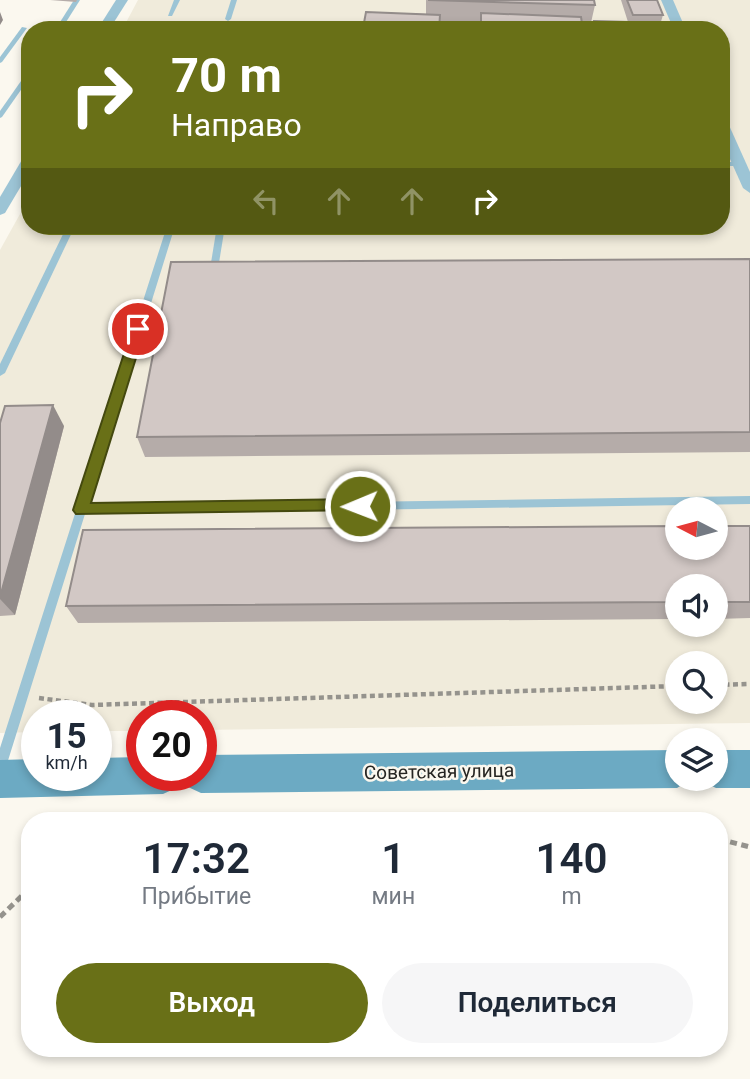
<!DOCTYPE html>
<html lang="ru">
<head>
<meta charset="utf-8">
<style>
  body { margin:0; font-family:Roboto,sans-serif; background:#f6f6f7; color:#1f2937; height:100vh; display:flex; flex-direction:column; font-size:26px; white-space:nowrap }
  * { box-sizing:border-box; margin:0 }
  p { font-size:23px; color:#747a83 }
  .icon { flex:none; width:38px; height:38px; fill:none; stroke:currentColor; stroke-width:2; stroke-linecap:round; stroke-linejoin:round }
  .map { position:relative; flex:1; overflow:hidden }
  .drawer { position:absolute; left:21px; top:812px; width:707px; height:245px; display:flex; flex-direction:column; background:#fff; border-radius:28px; box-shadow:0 4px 10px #0003 }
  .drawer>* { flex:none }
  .hud { position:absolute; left:21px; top:21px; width:709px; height:214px; border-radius:28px; box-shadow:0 4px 10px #0003; background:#697017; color:#fff; overflow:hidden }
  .needle { width:46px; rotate:276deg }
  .fabs { position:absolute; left:665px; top:497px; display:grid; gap:14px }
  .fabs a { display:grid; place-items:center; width:63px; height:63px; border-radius:50%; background:#fff; box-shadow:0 4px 10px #0003; font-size:35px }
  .speed { position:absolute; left:21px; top:700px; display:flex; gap:14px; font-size:35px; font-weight:700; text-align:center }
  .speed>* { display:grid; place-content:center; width:91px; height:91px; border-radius:50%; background:#fff; box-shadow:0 4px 10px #0003; line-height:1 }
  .speed small { font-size:18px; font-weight:400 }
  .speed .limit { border:10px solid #d22; background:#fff; color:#111 }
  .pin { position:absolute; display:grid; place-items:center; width:60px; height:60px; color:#fff; margin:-30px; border:4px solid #fff; border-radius:50%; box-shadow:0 2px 7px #0007 }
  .me { position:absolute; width:77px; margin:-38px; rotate:269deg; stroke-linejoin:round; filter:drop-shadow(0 0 5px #0008) }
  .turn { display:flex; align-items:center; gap:24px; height:147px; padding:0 35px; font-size:32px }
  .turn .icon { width:91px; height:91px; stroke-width:2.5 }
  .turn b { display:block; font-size:49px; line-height:60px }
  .lanes { display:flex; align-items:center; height:66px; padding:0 35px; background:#0003; justify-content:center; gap:35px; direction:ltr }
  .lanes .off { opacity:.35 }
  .eta { display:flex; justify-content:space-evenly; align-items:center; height:119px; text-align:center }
  .eta b { font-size:42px; font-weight:600; line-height:49px }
  .button { display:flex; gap:14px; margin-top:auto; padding:14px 35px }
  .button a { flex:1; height:80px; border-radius:42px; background:#697017; color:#fff; font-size:28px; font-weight:600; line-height:80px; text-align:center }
  .button a+a { background:#f6f6f7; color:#1f2937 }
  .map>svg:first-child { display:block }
</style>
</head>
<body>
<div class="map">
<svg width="750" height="1079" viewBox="0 0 750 1079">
  <rect width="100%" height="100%" fill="#fbf8ef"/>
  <!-- built -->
  <path fill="#f0ebdb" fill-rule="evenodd" d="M 138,0 L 750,0 L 750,723 L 201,730 L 201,716 L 142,716 L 142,731 L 96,731 L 96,716 L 37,716 L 37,732 L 0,733 L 0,250 L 30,196 L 30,226 L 721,226 L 721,30 L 122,30 ZM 677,509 L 716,509 L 716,548 L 677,548 ZM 677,586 L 716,586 L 716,625 L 677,625 ZM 677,663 L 716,663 L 716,702 L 677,702 Z"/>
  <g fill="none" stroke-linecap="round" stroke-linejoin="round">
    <!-- path-far1 -->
    <g stroke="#95938d" stroke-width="4.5" stroke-dasharray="5 3.5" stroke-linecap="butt">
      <polyline points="716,685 750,684"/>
      <polyline points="39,698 92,705 677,686"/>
    </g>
    <!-- path -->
    <g stroke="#95938d" stroke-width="5" stroke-dasharray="7 4.5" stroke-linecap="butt">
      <polyline points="719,839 750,847"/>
      <polyline points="0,917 30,888"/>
    </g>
    <!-- service -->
    <g fill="#9cc4d5" fill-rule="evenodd">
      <polygon points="74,0 80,0 61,30 55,30"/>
      <polygon points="174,0 180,0 172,16 168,16"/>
      <polygon points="231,0 237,0 231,19 228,21 225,19"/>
      <polygon points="22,27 27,28 2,62 0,63 0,57"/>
      <polygon points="30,70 30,77 2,117 0,118 0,111 28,71"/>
      <polygon points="721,162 739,162 743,164 739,166 721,166"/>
      <polygon points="67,226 75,226 5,373 0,376 0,364"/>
      <polygon points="167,226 175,226 88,506 750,496 750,504 85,514 6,767 4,771 0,773 0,748"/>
      <polygon points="217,226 225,226 217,275 213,278 209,275"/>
      <polygon points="307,226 398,226 394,228 310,230 306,228"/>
    </g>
    <!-- minor -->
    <g fill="#9cc4d5" fill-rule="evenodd">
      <polygon points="116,0 128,0 109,30 97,30"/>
      <polygon points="661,0 673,0 686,30 674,30"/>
      <polygon points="721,119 728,123 750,172 750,193 743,188 721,139"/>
      <polygon points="30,154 30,171 5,213 0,215 0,197 23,158"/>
    </g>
    <!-- secondary -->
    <g fill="#6caac3" fill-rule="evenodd">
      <polygon points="677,750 677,779 692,779 677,788 201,793 188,787 183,775 201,775 201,755"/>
      <polygon points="716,750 750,750 750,788 716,788 703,782 701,779 716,779"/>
      <polygon points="142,757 142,775 182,775 176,788 163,794 0,798 0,760 37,759 37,775 96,775 96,758"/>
    </g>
  </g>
  <!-- wall -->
  <g fill="#b5aca9">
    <polygon points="50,0 77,0 76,2"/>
    <polygon points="426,0 595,5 590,27 582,27 583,30 479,30 480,24 439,23 439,30 363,30 366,12 426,14"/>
    <polygon points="621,0 657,0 663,15 659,28 630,27 630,30 592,30 594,21 628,22"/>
    <polygon points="750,259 750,452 145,457 137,437"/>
    <polygon points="0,423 64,426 15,615 0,616"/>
    <polygon points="750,526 750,618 716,619 716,586 677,586 677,619 78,623 66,606"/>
  </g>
  <!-- shaded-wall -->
  <g fill="#938c8a">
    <polygon points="0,12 3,20 0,25"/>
    <polygon points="53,405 64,426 15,615 0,599 0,597"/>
  </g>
  <!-- building -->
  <g fill="#d2c8c5" stroke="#938c8a" stroke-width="2">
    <polygon points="428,0 594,0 595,5"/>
    <polygon points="627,0 657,0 663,15 633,15"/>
    <polygon points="366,12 440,15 439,30 404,30 363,28"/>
    <polygon points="481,13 581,17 583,30 481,30"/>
    <polygon points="594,21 629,22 630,30 595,30"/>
    <polygon points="750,259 750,432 137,437 171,262"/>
    <polygon points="53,405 0,597 0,423 5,406"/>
    <polygon points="677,526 677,548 716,548 716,526 750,526 750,602 716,602 716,586 677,586 677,602 66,606 83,530"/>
  </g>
  <!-- route -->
  <polygon fill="#697017" stroke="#44490f" stroke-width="2" points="138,324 145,329 91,503 360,499 368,506 365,510 76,514 73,510 132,329"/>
  <g text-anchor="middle" stroke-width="5" stroke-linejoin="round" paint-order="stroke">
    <!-- street labels -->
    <g font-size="19" fill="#262522" stroke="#fbf8ef">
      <text transform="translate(439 771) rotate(-1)" y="7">Советская улица</text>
    </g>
  </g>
</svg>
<div class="fabs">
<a><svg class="needle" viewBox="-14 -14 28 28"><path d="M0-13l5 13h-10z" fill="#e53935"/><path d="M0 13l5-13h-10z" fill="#747a83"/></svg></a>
<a><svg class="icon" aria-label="sound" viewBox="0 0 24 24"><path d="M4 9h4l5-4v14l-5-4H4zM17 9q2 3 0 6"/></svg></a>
<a><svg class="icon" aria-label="search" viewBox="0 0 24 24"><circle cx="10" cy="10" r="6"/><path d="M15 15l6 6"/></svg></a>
<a><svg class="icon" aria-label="layers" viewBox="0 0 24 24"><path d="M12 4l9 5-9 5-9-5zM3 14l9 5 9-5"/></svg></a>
</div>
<div class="speed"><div>15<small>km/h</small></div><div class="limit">20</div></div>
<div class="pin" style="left:138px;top:329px;background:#d93025"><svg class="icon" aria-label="arrive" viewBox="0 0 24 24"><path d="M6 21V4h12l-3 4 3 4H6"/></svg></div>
<svg class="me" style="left:360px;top:506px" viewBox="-20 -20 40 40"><circle r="17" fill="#697017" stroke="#fff" stroke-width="3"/><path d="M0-11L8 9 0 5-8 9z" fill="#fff"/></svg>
<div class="hud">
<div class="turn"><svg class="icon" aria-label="right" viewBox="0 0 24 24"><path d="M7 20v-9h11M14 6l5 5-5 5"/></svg><div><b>70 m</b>Направо</div></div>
<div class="lanes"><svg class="icon off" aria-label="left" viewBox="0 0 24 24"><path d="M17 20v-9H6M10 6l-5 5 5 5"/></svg><svg class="icon off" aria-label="ahead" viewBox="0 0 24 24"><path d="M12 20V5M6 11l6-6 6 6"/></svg><svg class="icon off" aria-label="ahead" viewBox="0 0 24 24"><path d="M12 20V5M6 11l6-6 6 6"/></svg><svg class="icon" aria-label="right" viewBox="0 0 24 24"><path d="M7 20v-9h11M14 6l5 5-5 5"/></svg></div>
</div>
<section class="drawer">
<div class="eta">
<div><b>17:32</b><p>Прибытие</p></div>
<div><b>1</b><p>мин</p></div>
<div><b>140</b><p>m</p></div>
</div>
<div class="button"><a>Выход</a><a>Поделиться</a></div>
</section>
</div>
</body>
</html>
